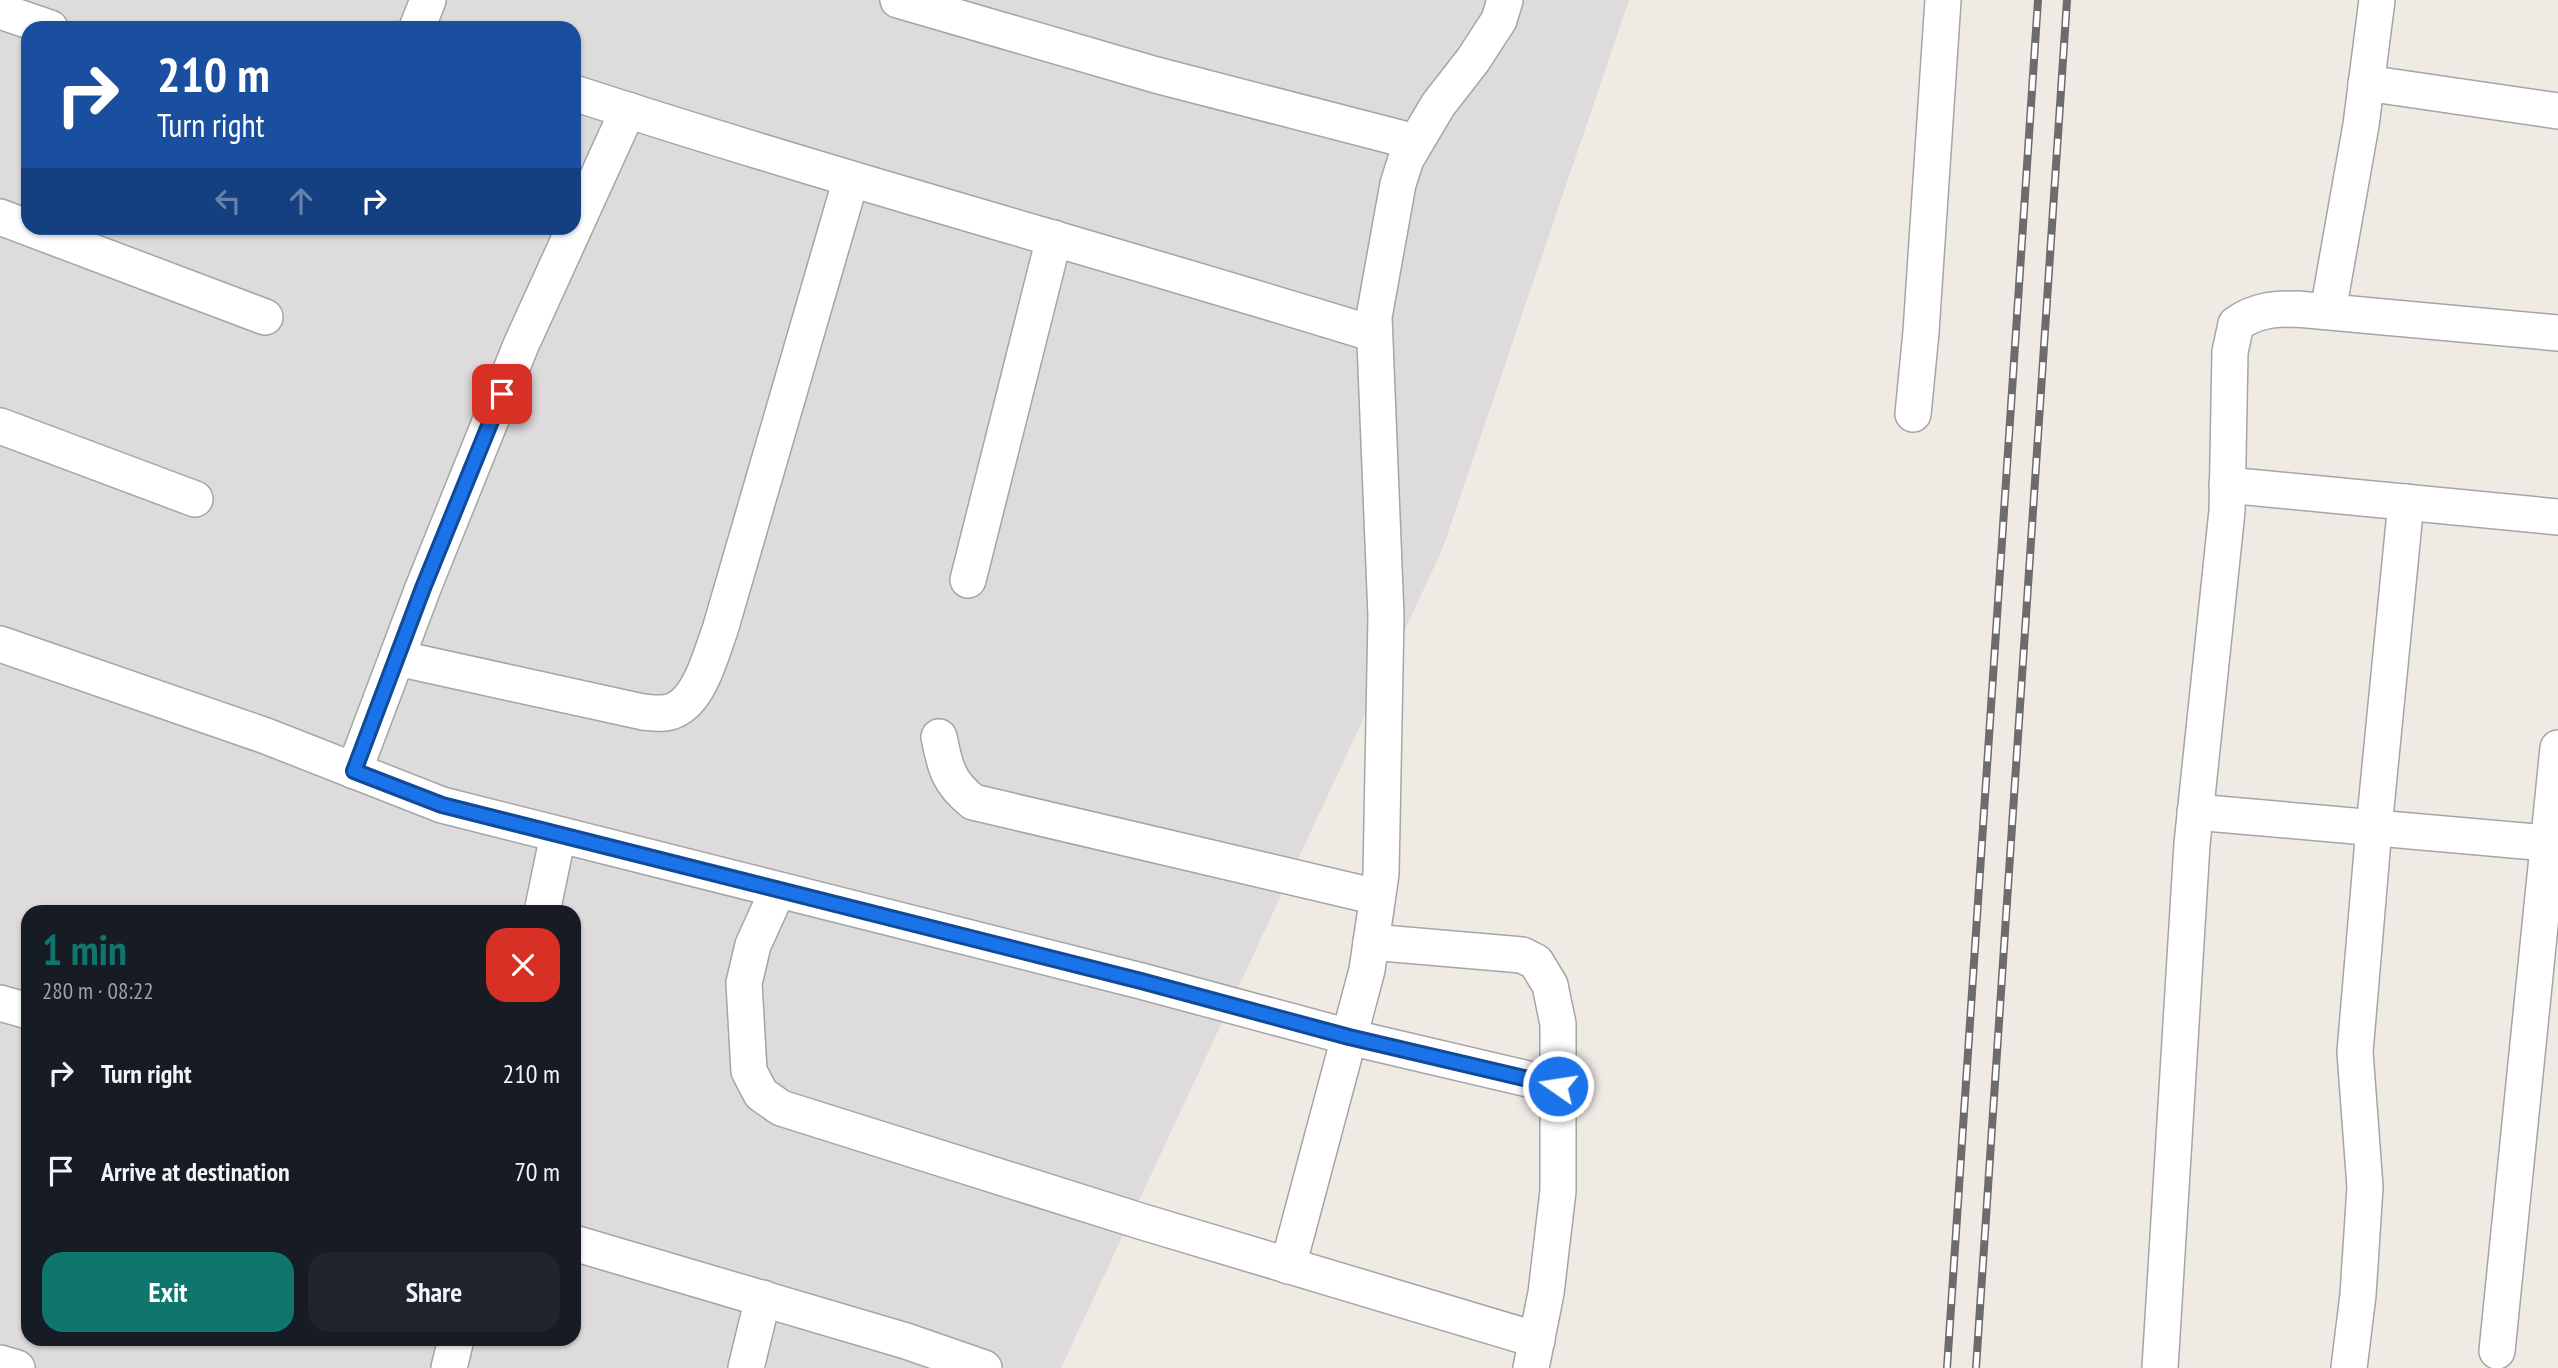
<!DOCTYPE html>
<html lang="en">
<head>
<meta charset="utf-8">
<style>
  body { margin:0; font-family:"PT Sans Narrow",sans-serif; background:#20242c; color:#f1f3f6; height:100vh; display:flex; flex-direction:column; font-size:26px; white-space:nowrap }
  * { box-sizing:border-box; margin:0 }
  p { font-size:23px; color:#9ea1a6 }
  .icon { flex:none; width:38px; height:38px; fill:none; stroke:currentColor; stroke-width:2; stroke-linecap:round; stroke-linejoin:round }
  .map { position:relative; flex:1; overflow:hidden }
  .details { position:absolute; left:21px; top:905px; width:560px; height:441px; display:flex; flex-direction:column; background:#171b24; border-radius:21px; box-shadow:0 2px 5px #0004 }
  .details>* { flex:none }
  .hud { position:absolute; left:21px; top:21px; width:560px; height:214px; border-radius:21px; box-shadow:0 2px 5px #0004; background:#1a4fa0; color:#fff; overflow:hidden }
  .pin { position:absolute; display:grid; place-items:center; width:60px; height:60px; color:#fff; margin:-30px; border-radius:14px; box-shadow:0 4px 10px #0006 }
  .me { position:absolute; width:77px; margin:-38px; rotate:283deg; stroke-linejoin:round; filter:drop-shadow(0 0 5px #0008) }
  .turn { display:flex; align-items:center; gap:24px; height:147px; padding:0 21px; font-size:32px }
  .turn .icon { width:91px; height:91px; stroke-width:2.5 }
  .turn b { display:block; font-size:49px; line-height:60px }
  .lanes { display:flex; align-items:center; height:66px; padding:0 21px; background:#0003; justify-content:center; gap:35px; direction:ltr }
  .lanes .off { opacity:.35 }
  .round { display:grid; place-items:center; flex:none; width:74px; height:74px; border-radius:21px; background:#20242c }
  .summary { display:flex; align-items:center; justify-content:space-between; height:119px; padding:0 21px }
  h1 { font-size:42px; font-weight:800; line-height:52px; color:#0f766e }
  .cta { display:flex; gap:14px; margin-top:auto; padding:14px 21px }
  .cta a { flex:1; height:80px; border-radius:21px; background:#0f766e; color:#fff; font-size:28px; font-weight:800; line-height:80px; text-align:center }
  .cta a+a { background:#20242c; color:#f1f3f6 }
  ul { padding:0; list-style:none }
  li { display:flex; align-items:center; gap:21px; height:98px; padding:0 21px }
  li div { flex:1 }
  li b { display:block; font-size:26px }
  li em { font-style:normal }
  .map>svg:first-child { display:block }
</style>
</head>
<body>
<div class="map">
<svg width="2558" height="1368" viewBox="0 0 2558 1368">
  <rect width="100%" height="100%" fill="#f0eae4"/>
  <!-- residential -->
  <path fill="#dddbdc" fill-rule="evenodd" d="M 0,0 L 1629,0 L 1442,550 L 1061,1368 L 0,1368 ZM 28,28 L 574,28 L 574,228 L 28,228 ZM 28,912 L 574,912 L 574,1339 L 28,1339 Z"/>
  <g fill="none" stroke-linecap="round" stroke-linejoin="round">
    <!-- street casing -->
    <g stroke="#a5a5a5" stroke-width="38">
      <g id="street">
        <polyline points="898,0 1156,75 1415,142"/>
        <polyline points="0,11 50,28"/>
        <polyline points="417,28 428,0"/>
        <polyline points="2366,83 2558,111"/>
        <path d="M 574,93 C 839,179 1108,252 1374,334"/>
        <polyline points="0,217 265,317"/>
        <polyline points="2328,311 2361,125 2377,0"/>
        <polyline points="1913,414 1921,332 1943,0"/>
        <polyline points="0,426 195,499"/>
        <polyline points="2227,485 2558,517"/>
        <polyline points="968,580 1054,238"/>
        <polyline points="0,644 266,736 442,805 1141,981 1349,1037 1558,1086"/>
        <path d="M 397,658 L 643,712 C 654,713 665,715 675,710 C 700,699 711,654 720,630 L 851,179"/>
        <path d="M 939,737 C 945,767 948,782 973,802 L 1377,897"/>
        <polyline points="354,771 423,588 521,345 628,110"/>
        <polyline points="2195,812 2547,843"/>
        <polyline points="778,890 753,945 744,983 749,1071 761,1094 781,1108 1140,1221 1537,1340"/>
        <polyline points="542,912 558,835"/>
        <polyline points="1371,942 1522,955 1536,962 1550,985 1558,1024 1558,1191 1546,1293 1531,1368"/>
        <polyline points="0,1003 28,1011"/>
        <polyline points="574,1243 906,1341 984,1368"/>
        <polyline points="1288,1266 1367,970 1381,874 1386,616 1374,317 1398,184 1406,159 1438,105 1473,60 1499,20 1505,0"/>
        <polyline points="2497,1351 2558,748"/>
        <polyline points="0,1363 17,1368"/>
        <polyline points="449,1368 456,1339"/>
        <polyline points="746,1368 763,1298"/>
        <path d="M 2160,1368 L 2192,844 L 2227,511 L 2230,352 L 2236,324 C 2256,310 2273,309 2297,309 L 2558,333"/>
        <polyline points="2349,1368 2358,1295 2365,1187 2355,1052 2374,828 2406,502"/>
      </g>
    </g>
    <!-- street -->
    <use href="#street" stroke="#fff" stroke-width="35"/>
    <!-- rail casing -->
    <g stroke="#6c6c6c" stroke-width="8">
      <g id="rail">
        <polyline points="1947,1368 2038,0"/>
        <polyline points="1976,1368 2067,0"/>
      </g>
    </g>
    <!-- rail -->
    <use href="#rail" stroke="#fff" stroke-width="5" stroke-dasharray="16" stroke-linecap="butt"/>
  </g>
  <g fill="none" stroke-linecap="round" stroke-linejoin="round">
    <!-- route casing -->
    <g stroke="#114b97" stroke-width="18">
      <polyline id="route" points="502,394 423,588 354,771 442,805 1141,981 1349,1037 1558,1086"/>
    </g>
    <!-- route -->
    <use href="#route" stroke="#1a73e8" stroke-width="12"/>
  </g>
</svg>
<div class="pin" style="left:502px;top:394px;background:#d93025"><svg class="icon" aria-label="arrive" viewBox="0 0 24 24"><path d="M6 21V4h12l-3 4 3 4H6"/></svg></div>
<svg class="me" style="left:1558px;top:1086px" viewBox="-20 -20 40 40"><circle r="17" fill="#1a73e8" stroke="#fff" stroke-width="3"/><path d="M0-11L8 9 0 5-8 9z" fill="#fff"/></svg>
<div class="hud">
<div class="turn"><svg class="icon" aria-label="right" viewBox="0 0 24 24"><path d="M7 20v-9h11M14 6l5 5-5 5"/></svg><div><b>210 m</b>Turn right</div></div>
<div class="lanes"><svg class="icon off" aria-label="left" viewBox="0 0 24 24"><path d="M17 20v-9H6M10 6l-5 5 5 5"/></svg><svg class="icon off" aria-label="ahead" viewBox="0 0 24 24"><path d="M12 20V5M6 11l6-6 6 6"/></svg><svg class="icon" aria-label="right" viewBox="0 0 24 24"><path d="M7 20v-9h11M14 6l5 5-5 5"/></svg></div>
</div>
<section class="details">
<div class="summary"><div><h1>1 min</h1><p>280 m · 08:22</p></div><a class="round" style="background:#d93025;color:#fff"><svg class="icon" aria-label="close" viewBox="0 0 24 24"><path d="M6 6l12 12M18 6L6 18"/></svg></a></div>
<ul>
<li><svg class="icon" aria-label="right" viewBox="0 0 24 24"><path d="M7 20v-9h11M14 6l5 5-5 5"/></svg><div><b>Turn right</b></div><em>210 m</em></li>
<li><svg class="icon" aria-label="arrive" viewBox="0 0 24 24"><path d="M6 21V4h12l-3 4 3 4H6"/></svg><div><b>Arrive at destination</b></div><em>70 m</em></li>
</ul>
<div class="cta"><a>Exit</a><a>Share</a></div>
</section>
</div>
</body>
</html>
